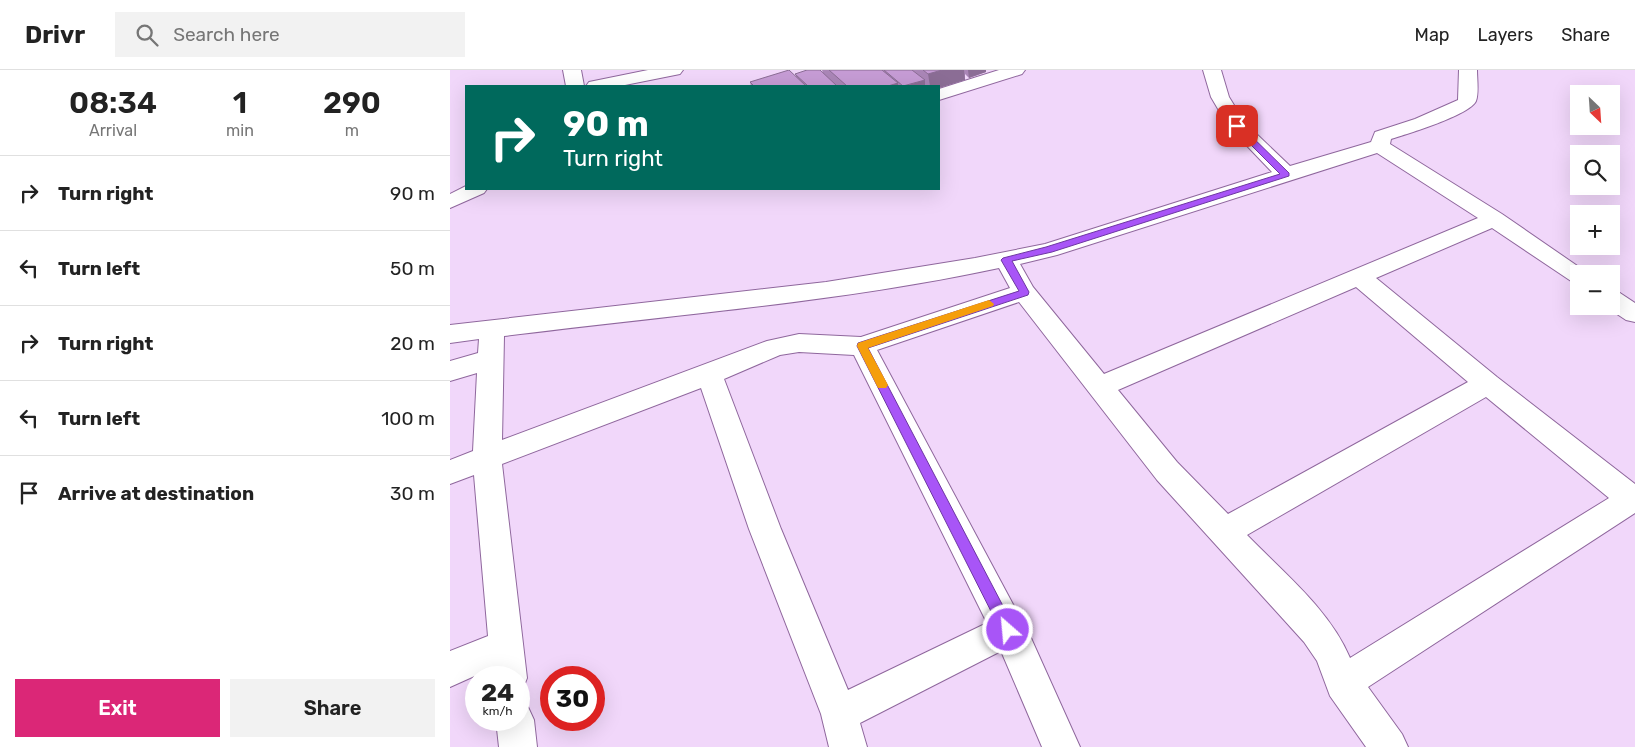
<!DOCTYPE html>
<html lang="en">
<head>
<meta charset="utf-8">
<style>
  body { margin:0; font-family:Rubik,sans-serif; background:#f2f2f2; color:#222; height:100vh; display:flex; flex-direction:column; font-size:19px; white-space:nowrap }
  * { box-sizing:border-box; margin:0 }
  p { font-size:16px; color:#767676 }
  .icon { flex:none; width:28px; height:28px; fill:none; stroke:currentColor; stroke-width:2; stroke-linecap:round; stroke-linejoin:round }
  .map { position:relative; flex:1; overflow:hidden }
  .sheet { display:flex; flex-direction:column; background:#fff; width:450px }
  .sheet>* { flex:none }
  .banner { position:absolute; left:15px; top:15px; width:475px; height:105px; border-radius:0px; box-shadow:0 5px 20px #0002; background:#00695c; color:#fff; overflow:hidden }
  .needle { width:32px; rotate:155deg }
  .buttons { position:absolute; left:1120px; top:15px; display:grid; gap:10px }
  .buttons a { display:grid; place-items:center; width:50px; height:50px; border-radius:0px; background:#fff; box-shadow:0 5px 20px #0002; font-size:25px }
  .speed { position:absolute; left:15px; top:596px; display:flex; gap:10px; font-size:25px; font-weight:700; text-align:center }
  .speed>* { display:grid; place-content:center; width:65px; height:65px; border-radius:50%; background:#fff; box-shadow:0 5px 20px #0002; line-height:1 }
  .speed small { font-size:12px; font-weight:400 }
  .speed .limit { border:8px solid #d22; background:#fff; color:#111 }
  .pin { position:absolute; display:grid; place-items:center; width:42px; height:42px; color:#fff; margin:-21px; border-radius:10px; box-shadow:0 2px 8px #0006 }
  .me { position:absolute; width:55px; margin:-28px; rotate:333deg; stroke-linejoin:round; filter:drop-shadow(0 0 4px #0008) }
  .turn { display:flex; align-items:center; gap:18px; height:105px; padding:0 15px; font-size:22px }
  .turn .icon { width:65px; height:65px; stroke-width:2.5 }
  .turn b { display:block; font-size:35px; line-height:42px }
  .eta { display:flex; justify-content:space-evenly; align-items:center; height:85px; text-align:center }
  .eta b { font-size:30px; font-weight:600; line-height:35px }
  .primary-button { display:flex; gap:10px; margin-top:auto; padding:10px 15px }
  .primary-button a { flex:1; height:58px; border-radius:0px; background:#db2777; color:#fff; font-size:20px; font-weight:600; line-height:58px; text-align:center }
  .primary-button a+a { background:#f2f2f2; color:#222 }
  ul { padding:0; list-style:none }
  li { display:flex; align-items:center; gap:15px; height:75px; padding:0 15px; border-top:1px solid #e0e0e0 }
  li div { flex:1 }
  li b { display:block; font-size:19px }
  li em { font-style:normal }
  header { display:flex; align-items:center; gap:30px; box-sizing:border-box; height:70px; padding:0 25px; background:#fff; border-bottom:1px solid #e0e0e0 }
  header strong { font-size:24px }
  nav { display:flex; gap:28px; margin-inline-start:auto; font-size:18px }
  .search { width:350px; height:45px; background:#f2f2f2; display:flex; align-items:center; gap:12px; box-sizing:border-box; padding:0 18px; border-radius:0px; color:#767676; font-size:19px }
  main { display:flex; flex:1; min-height:0 }
  .map>svg:first-child { display:block }
</style>
</head>
<body>
<header>
<strong>Drivr</strong>
<div class="search"><svg class="icon" aria-label="search" viewBox="0 0 24 24"><circle cx="10" cy="10" r="6"/><path d="M15 15l6 6"/></svg>Search here</div>
<nav><a>Map</a><a>Layers</a><a>Share</a></nav>
</header>
<main>
<section class="sheet">
<div class="eta">
<div><b>08:34</b><p>Arrival</p></div>
<div><b>1</b><p>min</p></div>
<div><b>290</b><p>m</p></div>
</div>
<ul>
<li><svg class="icon" aria-label="right" viewBox="0 0 24 24"><path d="M7 20v-9h11M14 6l5 5-5 5"/></svg><div><b>Turn right</b></div><em>90 m</em></li>
<li><svg class="icon" aria-label="left" viewBox="0 0 24 24"><path d="M17 20v-9H6M10 6l-5 5 5 5"/></svg><div><b>Turn left</b></div><em>50 m</em></li>
<li><svg class="icon" aria-label="right" viewBox="0 0 24 24"><path d="M7 20v-9h11M14 6l5 5-5 5"/></svg><div><b>Turn right</b></div><em>20 m</em></li>
<li><svg class="icon" aria-label="left" viewBox="0 0 24 24"><path d="M17 20v-9H6M10 6l-5 5 5 5"/></svg><div><b>Turn left</b></div><em>100 m</em></li>
<li><svg class="icon" aria-label="arrive" viewBox="0 0 24 24"><path d="M6 21V4h12l-3 4 3 4H6"/></svg><div><b>Arrive at destination</b></div><em>30 m</em></li>
</ul>
<div class="primary-button"><a>Exit</a><a>Share</a></div>
</section>
<div class="map">
<svg width="1185" height="677" viewBox="0 0 1185 677">
  <rect width="100%" height="100%" fill="#f1d7fa"/>
  <g fill="none" stroke-linecap="round" stroke-linejoin="round">
    <!-- minor casing -->
    <g stroke="#8f679d" stroke-width="2">
      <g id="minor">
        <polygon points="113,0 131,0 134,16 116,16"/>
        <polygon points="198,0 233,0 230,4 170,16 136,16 139,12"/>
        <polygon points="549,0 575,0 572,4 489,30 489,19"/>
        <path d="M 753,0 L 771,0 L 779,27 L 795,53 L 840,96 L 921,72 L 925,62 L 965,49 L 1008,30 L 1009,0 L 1027,0 C 1027,9 1029,23 1026,31 C 1020,45 957,64 941,69 L 940,74 L 1052,144 L 1139,204 L 1129,204 L 1129,214 L 1121,211 L 1042,158 L 926,208 L 1047,307 L 1185,414 L 1185,443 L 918,617 L 952,664 L 958,677 L 916,677 L 880,626 L 867,591 L 854,572 L 707,410 L 569,232 L 427,280 L 581,568 L 630,677 L 592,677 L 551,581 L 410,653 L 417,677 L 379,677 L 371,644 L 299,459 L 251,318 L 52,394 L 77,608 L 72,621 L 69,622 L 69,608 L 41,608 L 40,599 L 0,617 L 0,581 L 38,566 L 24,405 L 0,414 L 0,390 L 23,381 L 27,303 L 0,311 L 0,291 L 28,283 L 29,269 L 0,273 L 0,255 L 376,212 L 525,188 L 595,174 L 822,102 L 778,56 L 761,27 ZM 927,83 L 1028,148 L 654,304 L 583,217 L 570,194 L 607,185 ZM 549,198 L 560,218 L 411,267 L 349,264 L 317,271 L 52,370 L 54,266 C 219,245 386,233 549,198 ZM 906,217 L 1018,312 L 778,444 L 727,392 L 668,320 ZM 349,282 L 404,285 L 537,553 L 398,620 L 331,459 L 274,309 L 330,285 ZM 1036,327 L 1159,428 L 900,588 C 880,540 833,502 797,465 Z"/>
        <polygon points="16,116 16,119 37,119 34,123 0,138 0,124"/>
        <polygon points="1161,221 1170,223 1185,233 1185,252 1176,250 1155,236 1161,236"/>
        <polygon points="69,633 78,637 84,650 87,677 49,677 46,650 69,650"/>
      </g>
    </g>
    <!-- minor -->
    <use href="#minor" fill="#fff" fill-rule="evenodd"/>
  </g>
  <!-- wall -->
  <polygon fill="#aa86b7" points="372,0 536,0 536,2 519,8 515,4 515,10 489,18 489,16 301,16 300,12 346,6 345,4 373,3"/>
  <!-- shaded-wall -->
  <g fill="#8b6d95">
    <polygon points="492,0 514,0 515,10 489,18 489,16 480,16 478,4"/>
    <polygon points="518,0 536,0 536,2 519,8"/>
    <polygon points="475,10 475,16 455,16"/>
    <polygon points="448,13 448,16 438,16"/>
  </g>
  <!-- building -->
  <g fill="#c69cd5" stroke="#8b6d95">
    <polygon points="339,0 356,16 304,16 300,12"/>
    <polygon points="357,0 370,0 387,16 358,16 345,4"/>
    <polygon points="379,0 432,0 448,13 438,16 397,16"/>
    <polygon points="434,0 462,0 475,10 453,16"/>
    <polygon points="473,0 492,0 478,4"/>
  </g>
  <!-- route -->
  <polygon fill="#a855f7" stroke="#6d37a1" points="784,55 790,55 839,103 839,106 602,182 562,191 579,222 578,225 418,278 563,555 565,560 563,565 558,567 553,565 407,276 408,273 569,221 551,190 553,188 596,177 830,104 784,58"/>
  <!-- slow -->
  <polygon fill="#f59e0b" points="539,230 544,234 543,236 418,278 438,315 436,318 428,318 407,276 408,273"/>
</svg>
<div class="buttons">
<a><svg class="needle" viewBox="-14 -14 28 28"><path d="M0-13l5 13h-10z" fill="#e53935"/><path d="M0 13l5-13h-10z" fill="#767676"/></svg></a>
<a><svg class="icon" aria-label="search" viewBox="0 0 24 24"><circle cx="10" cy="10" r="6"/><path d="M15 15l6 6"/></svg></a>
<a>+</a>
<a>−</a>
</div>
<div class="speed"><div>24<small>km/h</small></div><div class="limit">30</div></div>
<div class="pin" style="left:787px;top:56px;background:#d93025"><svg class="icon" aria-label="arrive" viewBox="0 0 24 24"><path d="M6 21V4h12l-3 4 3 4H6"/></svg></div>
<svg class="me" style="left:558px;top:560px" viewBox="-20 -20 40 40"><circle r="17" fill="#a855f7" stroke="#fff" stroke-width="3"/><path d="M0-11L8 9 0 5-8 9z" fill="#fff"/></svg>
<div class="banner">
<div class="turn"><svg class="icon" aria-label="right" viewBox="0 0 24 24"><path d="M7 20v-9h11M14 6l5 5-5 5"/></svg><div><b>90 m</b>Turn right</div></div>
</div>
</div>
</main>
</body>
</html>
